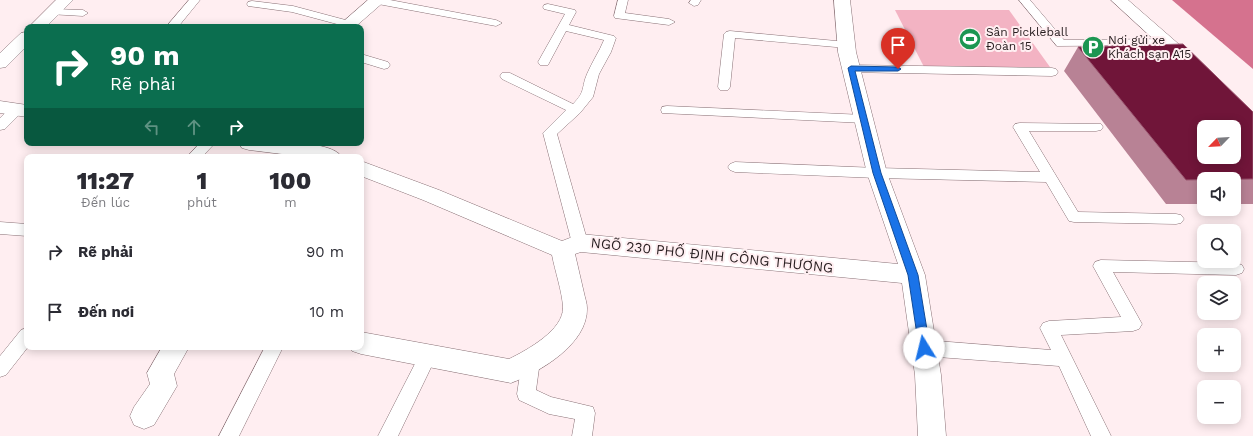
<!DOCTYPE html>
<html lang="vi">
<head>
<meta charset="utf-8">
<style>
  body { margin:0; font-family:"Work Sans",sans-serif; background:#f7f7f7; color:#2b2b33; height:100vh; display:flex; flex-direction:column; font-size:15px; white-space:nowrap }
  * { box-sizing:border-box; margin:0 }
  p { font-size:13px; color:#7c7c81 }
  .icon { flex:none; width:22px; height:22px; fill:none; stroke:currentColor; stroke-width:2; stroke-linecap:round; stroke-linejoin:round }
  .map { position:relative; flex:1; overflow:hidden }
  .side { position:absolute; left:24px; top:154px; width:340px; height:196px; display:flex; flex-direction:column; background:#fff; border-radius:8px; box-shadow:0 2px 10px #0003 }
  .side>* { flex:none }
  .guide { position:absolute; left:24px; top:24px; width:340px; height:122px; border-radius:8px; box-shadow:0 2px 10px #0003; background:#0b6e4f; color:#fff; overflow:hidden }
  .needle { width:26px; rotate:245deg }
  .tools { position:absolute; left:1197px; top:120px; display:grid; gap:8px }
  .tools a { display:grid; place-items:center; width:44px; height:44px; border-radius:8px; background:#fff; box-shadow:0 2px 10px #0003; font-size:20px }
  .pin { position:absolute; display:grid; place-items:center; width:34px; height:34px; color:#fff; margin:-41px -17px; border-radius:50% 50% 50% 0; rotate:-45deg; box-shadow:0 0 4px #0007 }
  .pin .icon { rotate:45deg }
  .me { position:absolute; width:44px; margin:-22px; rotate:351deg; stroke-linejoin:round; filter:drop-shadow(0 0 3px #0008) }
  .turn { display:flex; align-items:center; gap:14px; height:84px; padding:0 20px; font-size:18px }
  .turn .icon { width:52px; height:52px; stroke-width:2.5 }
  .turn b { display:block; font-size:28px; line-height:34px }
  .lanes { display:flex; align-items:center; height:38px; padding:0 20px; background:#0003; justify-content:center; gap:20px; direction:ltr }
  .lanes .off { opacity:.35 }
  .eta { display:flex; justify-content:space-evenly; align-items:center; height:68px; text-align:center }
  .eta b { font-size:24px; font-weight:800; line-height:28px }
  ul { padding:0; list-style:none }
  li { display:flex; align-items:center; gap:12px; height:60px; padding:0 20px }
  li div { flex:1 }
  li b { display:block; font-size:15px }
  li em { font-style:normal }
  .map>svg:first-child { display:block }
</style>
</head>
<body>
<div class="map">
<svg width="1253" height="436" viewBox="0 0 1253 436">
  <rect width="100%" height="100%" fill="#ffeef1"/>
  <!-- green -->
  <polygon fill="#f3b3c3" points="895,10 1009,10 1050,67 924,67"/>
  <!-- water -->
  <polygon fill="#d5728e" points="1172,0 1253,0 1253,69"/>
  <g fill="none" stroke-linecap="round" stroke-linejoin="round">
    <!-- lane casing -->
    <g stroke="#897176" stroke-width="1">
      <g id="lane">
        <polygon points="189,0 200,0 178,27 166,27"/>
        <polygon points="373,0 390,0 496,20 502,23 496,26 378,4 374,3"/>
        <polygon points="618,0 628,0 625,13 669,19 675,22 669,25 615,18 614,16"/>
        <polygon points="691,0 701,0 698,5 694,6 689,3"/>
        <polygon points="1019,0 1030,0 1064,40 1166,39 1170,40 1172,42 1170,44 1166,45 1057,46"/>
        <polygon points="252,1 293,6 353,22 355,24 353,26 348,27 292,12 248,6 247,4 248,2"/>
        <path d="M 548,4 L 575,10 L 576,12 L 569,25 L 614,36 L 616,38 L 611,52 L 599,74 L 593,97 L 580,113 L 557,134 L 588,243 L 585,247 L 580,249 L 575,247 L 572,243 L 543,133 L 566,110 L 502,79 L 500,76 L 502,73 L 510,73 L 573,104 C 586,91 581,88 587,74 C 592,62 599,52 604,40 L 566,31 L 548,65 L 540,65 L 538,62 L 565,14 L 544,9 L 543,7 L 544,5 Z"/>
        <polygon points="53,9 83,10 88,13 83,16 49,14 48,12 49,10"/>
        <polygon points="730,31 847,42 851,43 853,45 851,47 847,48 735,38 730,87 728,90 720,90 718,87 724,34 726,32"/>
        <polygon points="361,54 388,62 390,65 388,68 384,69 361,62"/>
        <polygon points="851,65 1052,68 1056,69 1058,72 1056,75 1052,76 847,72 845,69 847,66"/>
        <polygon points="17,105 22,106 23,109 22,112 5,129 0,130 0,118 12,106"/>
        <polygon points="667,106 864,115 869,116 871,119 869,122 864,123 662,113 661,110 662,107"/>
        <polygon points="1020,123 1101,124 1103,127 1101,130 1096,131 1029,131 1078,212 1176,214 1181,215 1184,219 1181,223 1176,224 1074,222 1069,221 1046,182 877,178 735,172 730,170 728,167 730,164 735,162 877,168 1040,172 1013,127 1015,124"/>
        <polygon points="200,143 215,143 202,157 187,157"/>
        <polygon points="0,222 27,224 27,236 0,234"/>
        <polygon points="1101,260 1236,263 1242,265 1244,269 1242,273 1236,275 1113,272 1142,324 1139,329 1133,331 1061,335 1111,436 1091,436 1059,366 924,356 918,353 915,348 918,343 924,340 1051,350 1040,328 1043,323 1049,321 1121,317 1093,266 1095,262"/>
        <polygon points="27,328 28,347 6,375 0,377 0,356 21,330"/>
        <polygon points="265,347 283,347 239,436 219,436"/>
        <polygon points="428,347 434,350 437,355 398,436 378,436 422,350"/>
        <polygon points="531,353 537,355 540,361 536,390 551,397 593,407 595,413 592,436 572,436 575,419 549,414 519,400 517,394 522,361 525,355"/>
      </g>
    </g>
    <!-- street casing -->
    <g stroke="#897176" stroke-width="1">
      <g id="street">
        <polygon points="56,0 73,0 46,27 29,27"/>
        <polygon points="368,0 386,0 355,27 337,27"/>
        <path d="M 834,0 L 850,0 L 856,52 L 887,173 L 925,275 L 941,375 L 946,436 L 918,436 L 915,375 L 902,283 L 581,252 L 575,254 C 578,267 581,280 584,293 C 585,298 587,303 587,308 C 588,344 540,372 511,383 L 361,354 L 352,351 L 350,347 L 361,347 L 361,332 L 509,359 C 527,350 564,330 563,307 C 562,291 555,271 552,255 L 423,200 L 361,176 L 361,161 L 439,190 L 562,241 L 580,234 L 898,264 L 867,173 L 838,52 Z"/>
        <polygon points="27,32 27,46 6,67 0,68 0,53 21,33"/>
        <polygon points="0,101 27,105 27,117 0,113"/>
        <path d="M 239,143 C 261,143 330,138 342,157 L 306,157 L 249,150 L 242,148 Z"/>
        <polygon points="162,347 189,347 174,374 177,386 154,425 144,429 134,425 130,416 134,407 150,384 147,373"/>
      </g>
    </g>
    <!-- secondary casing -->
    <g stroke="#897176" stroke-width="1">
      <polygon id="secondary" points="1111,0 1128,0 1197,60 1200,64 1197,68 1191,69 1185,68"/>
    </g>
    <!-- lane -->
    <use href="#lane" fill="#fff" fill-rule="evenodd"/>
    <!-- street -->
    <use href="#street" fill="#fff" fill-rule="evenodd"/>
    <!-- secondary -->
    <use href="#secondary" fill="#fff" fill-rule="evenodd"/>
  </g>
  <!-- wall -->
  <polygon fill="#b88295" points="1078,47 1253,112 1253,204 1234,204 1234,179 1204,179 1204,204 1166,204 1064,71"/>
  <!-- building -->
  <path fill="#701539" stroke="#9b5670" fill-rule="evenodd" d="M 1183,44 L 1253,112 L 1253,179 L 1186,180 L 1078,47 ZM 1204,127 L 1234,127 L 1234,157 L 1204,157 Z"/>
  <!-- route -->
  <polygon fill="#1a73e8" stroke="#114b97" points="851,66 898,67 901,69 898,71 855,71 881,173 918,275 930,348 928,351 924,353 921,351 919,348 908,275 873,173 848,68"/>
  <!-- icons -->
  <defs>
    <g id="stadium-disc" transform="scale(1.15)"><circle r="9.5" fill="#1c9652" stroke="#ffeef1"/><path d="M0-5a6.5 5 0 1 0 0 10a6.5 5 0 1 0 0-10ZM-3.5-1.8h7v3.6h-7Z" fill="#fff"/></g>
    <g id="parking-disc" transform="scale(1.15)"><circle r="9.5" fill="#1c9652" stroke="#ffeef1"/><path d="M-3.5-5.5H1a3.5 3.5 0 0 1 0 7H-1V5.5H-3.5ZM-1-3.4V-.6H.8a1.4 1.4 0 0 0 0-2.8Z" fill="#fff"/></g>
  </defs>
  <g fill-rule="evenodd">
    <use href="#stadium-disc" x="970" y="39"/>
    <use href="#parking-disc" x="1093" y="47"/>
  </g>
  <g text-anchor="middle" stroke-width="4" stroke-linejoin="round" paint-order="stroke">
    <!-- far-poi labels -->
    <g font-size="12" fill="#271d1f" stroke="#ffeef1" text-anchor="start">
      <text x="986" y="36">Sân Pickleball<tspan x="986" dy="14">Đoàn 15</tspan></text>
      <text x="1108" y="44">Nơi gửi xe<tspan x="1108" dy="14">Khách sạn A15</tspan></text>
    </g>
    <!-- street labels -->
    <g font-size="14" fill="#271d1f" stroke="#ffeef1">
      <text transform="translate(712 255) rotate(6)" y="5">NGÕ 230 PHỐ ĐỊNH CÔNG THƯỢNG</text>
    </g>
  </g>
</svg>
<div class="tools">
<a><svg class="needle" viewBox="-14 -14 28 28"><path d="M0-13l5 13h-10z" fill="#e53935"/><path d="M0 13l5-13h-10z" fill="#7c7c81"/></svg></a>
<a><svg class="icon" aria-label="sound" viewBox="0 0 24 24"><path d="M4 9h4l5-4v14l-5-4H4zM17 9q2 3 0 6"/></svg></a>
<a><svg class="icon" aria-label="search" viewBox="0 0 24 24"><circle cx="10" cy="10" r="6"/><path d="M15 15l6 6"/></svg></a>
<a><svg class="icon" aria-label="layers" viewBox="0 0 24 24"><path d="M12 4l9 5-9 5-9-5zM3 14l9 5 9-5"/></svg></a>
<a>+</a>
<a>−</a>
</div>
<div class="pin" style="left:898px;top:69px;background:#d93025"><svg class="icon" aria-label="arrive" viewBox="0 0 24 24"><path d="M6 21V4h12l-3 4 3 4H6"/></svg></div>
<svg class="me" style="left:924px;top:348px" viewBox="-20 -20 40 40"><circle r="19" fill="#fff"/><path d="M0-13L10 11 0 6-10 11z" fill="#1a73e8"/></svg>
<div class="guide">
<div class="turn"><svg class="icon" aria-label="right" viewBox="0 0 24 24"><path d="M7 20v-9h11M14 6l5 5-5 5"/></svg><div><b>90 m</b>Rẽ phải</div></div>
<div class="lanes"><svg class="icon off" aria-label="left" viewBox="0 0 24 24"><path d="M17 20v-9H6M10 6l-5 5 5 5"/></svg><svg class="icon off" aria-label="ahead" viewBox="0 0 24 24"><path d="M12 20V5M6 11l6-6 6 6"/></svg><svg class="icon" aria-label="right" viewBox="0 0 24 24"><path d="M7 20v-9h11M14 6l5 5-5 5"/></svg></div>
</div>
<section class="side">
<div class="eta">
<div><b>11:27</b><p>Đến lúc</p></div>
<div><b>1</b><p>phút</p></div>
<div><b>100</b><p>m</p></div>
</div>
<ul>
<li><svg class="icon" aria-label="right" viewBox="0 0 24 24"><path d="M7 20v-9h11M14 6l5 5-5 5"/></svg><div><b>Rẽ phải</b></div><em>90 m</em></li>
<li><svg class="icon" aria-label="arrive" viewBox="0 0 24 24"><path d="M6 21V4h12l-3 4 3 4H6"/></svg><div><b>Đến nơi</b></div><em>10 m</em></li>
</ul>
</section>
</div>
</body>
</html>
